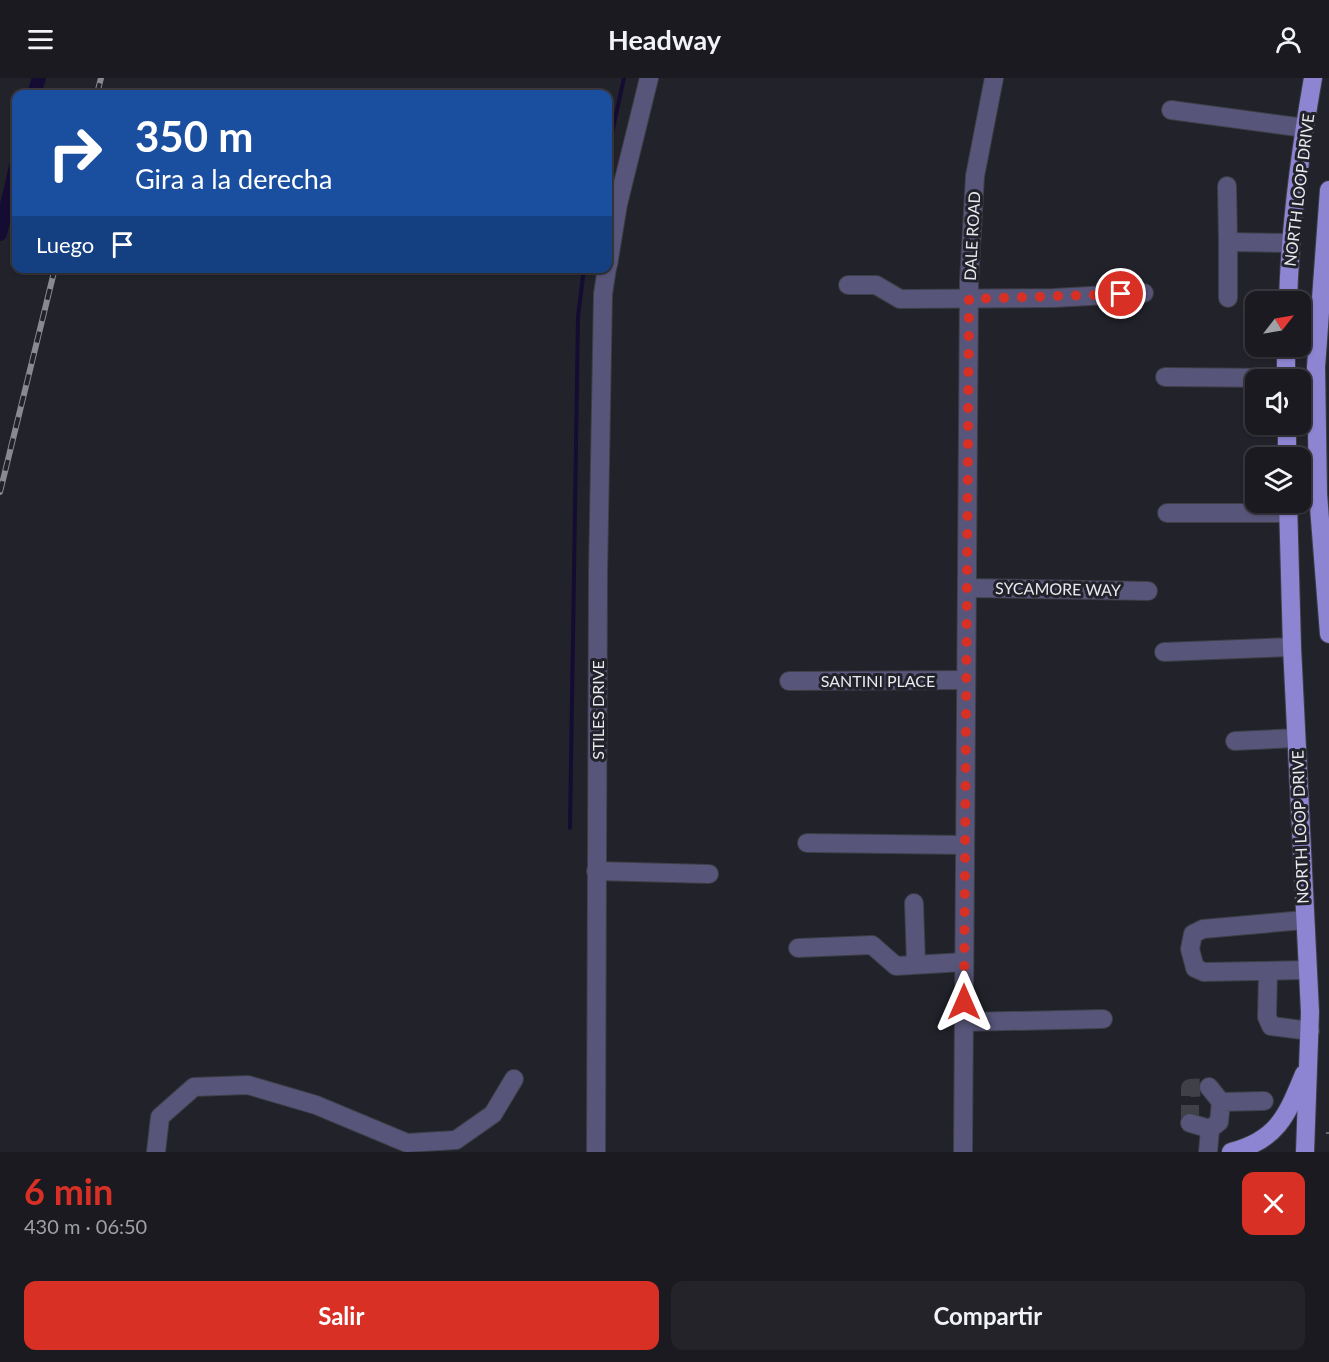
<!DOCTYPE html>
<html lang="es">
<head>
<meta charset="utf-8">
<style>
  body { margin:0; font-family:Lato,sans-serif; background:#232329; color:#f1f3f6; height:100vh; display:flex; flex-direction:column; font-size:22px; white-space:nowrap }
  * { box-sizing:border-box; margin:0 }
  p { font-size:20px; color:#9fa1a5 }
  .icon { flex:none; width:33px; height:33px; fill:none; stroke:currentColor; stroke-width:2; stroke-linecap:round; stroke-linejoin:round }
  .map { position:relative; height:1074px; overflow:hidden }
  .panel { display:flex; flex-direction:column; background:#1a1a20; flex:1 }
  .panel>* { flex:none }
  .banner { position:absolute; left:12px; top:12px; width:600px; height:183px; border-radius:12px; box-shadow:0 2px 4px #0004,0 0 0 2px #38383e; background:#1a4fa0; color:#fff; overflow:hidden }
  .needle { width:39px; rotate:59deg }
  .controls { position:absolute; left:1245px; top:213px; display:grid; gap:12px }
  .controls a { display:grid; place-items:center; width:66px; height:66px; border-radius:12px; background:#1a1a20; box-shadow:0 2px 4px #0004,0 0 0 2px #38383e; font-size:30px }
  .pin { position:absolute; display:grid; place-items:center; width:51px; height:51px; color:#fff; margin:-26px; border:3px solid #fff; border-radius:50%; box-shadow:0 2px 6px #0007 }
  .me { position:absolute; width:66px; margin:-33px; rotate:0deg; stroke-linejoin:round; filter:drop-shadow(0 0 4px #0008) }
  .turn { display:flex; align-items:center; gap:21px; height:126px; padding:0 24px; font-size:27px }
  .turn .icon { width:78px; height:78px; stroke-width:2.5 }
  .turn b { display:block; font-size:42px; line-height:51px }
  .then { display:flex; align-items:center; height:57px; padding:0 24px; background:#0003; gap:12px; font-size:22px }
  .round { display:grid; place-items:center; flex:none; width:63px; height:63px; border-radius:12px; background:#232329 }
  .headline { display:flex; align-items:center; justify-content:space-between; height:102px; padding:0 24px }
  h1 { font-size:36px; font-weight:700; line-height:45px; color:#d93025 }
  .action { display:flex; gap:12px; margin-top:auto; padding:12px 24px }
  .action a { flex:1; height:69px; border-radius:12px; background:#d93025; color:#fff; font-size:24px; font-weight:700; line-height:69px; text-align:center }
  .action a+a { background:#232329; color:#f1f3f6 }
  header { display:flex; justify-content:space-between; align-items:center; height:78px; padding:0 24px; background:#1a1a20; font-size:27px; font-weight:700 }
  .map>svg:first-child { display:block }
</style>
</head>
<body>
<header><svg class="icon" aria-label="menu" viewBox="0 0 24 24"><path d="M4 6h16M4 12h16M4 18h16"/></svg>Headway<svg class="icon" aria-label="person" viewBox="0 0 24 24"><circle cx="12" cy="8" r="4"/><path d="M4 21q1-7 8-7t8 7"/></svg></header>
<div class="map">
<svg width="1329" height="1074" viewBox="0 0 1329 1074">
  <rect width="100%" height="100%" fill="#22222b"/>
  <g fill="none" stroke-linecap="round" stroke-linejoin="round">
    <!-- stream -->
    <g stroke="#140c32" stroke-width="4">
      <polyline points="608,73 624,0"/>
      <polyline points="570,750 578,239 584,190"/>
    </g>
    <!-- canal -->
    <g stroke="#140c32" stroke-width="14">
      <polyline points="34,16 39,0"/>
      <polyline points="0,156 16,89"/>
    </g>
    <!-- minor-tunnel -->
    <polyline stroke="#404048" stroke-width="18" stroke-dasharray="18 9" stroke-linecap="butt" points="1190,1045 1190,1010 1209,1009"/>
    <!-- minor casing -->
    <g stroke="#3e3e46" stroke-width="20">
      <g id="minor">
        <polyline points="1171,32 1305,50"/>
        <polyline points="1227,108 1228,164"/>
        <polyline points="608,187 618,126 649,0"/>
        <polyline points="848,207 876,207 900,221 1054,220 1144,215"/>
        <polyline points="1228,220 1228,164 1291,165"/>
        <polyline points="1165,299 1286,300"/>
        <polyline points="1167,435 1289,435"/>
        <polyline points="968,510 1148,513"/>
        <polyline points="1164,574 1292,569"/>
        <polyline points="789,603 966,602"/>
        <polyline points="1235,663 1296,660"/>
        <polyline points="807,765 965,767"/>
        <polyline points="596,793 709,796"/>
        <polyline points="914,825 916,886"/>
        <polyline points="1304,842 1203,851 1193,856 1190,871 1195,890 1204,894 1307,892"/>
        <polyline points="798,870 872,867 896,888 964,884"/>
        <polyline points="1268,893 1267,939 1271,948 1310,953"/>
        <polyline points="964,944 1103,941"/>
        <polyline points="1209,1009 1221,1024"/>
        <polyline points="1190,1045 1210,1051 1219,1044 1221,1024 1264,1023"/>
        <polyline points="156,1074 160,1039 194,1009 248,1007 316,1027 407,1065 456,1062 493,1036 514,1001"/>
        <polyline points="596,1074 598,496 603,216 607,190"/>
        <polyline points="963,1074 969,204 975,98 994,0"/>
        <polyline points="1208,1074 1210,1051"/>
      </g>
    </g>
    <!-- major casing -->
    <g stroke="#3e3e46" stroke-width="20">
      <g id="major">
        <polyline points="1329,112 1316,289 1318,416 1329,556"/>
        <path d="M 1288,224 C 1290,149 1300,74 1313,0"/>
        <polyline points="1286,302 1286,268"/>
        <polyline points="1287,346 1287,380"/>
        <polyline points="1288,424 1292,569 1310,934 1305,1074"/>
        <path d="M 1231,1074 C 1278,1062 1287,1037 1304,996"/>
      </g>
    </g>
    <!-- path -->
    <polyline stroke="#686870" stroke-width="2" stroke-dasharray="3 3" stroke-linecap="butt" points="1326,1055 1329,1055"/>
    <!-- minor -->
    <use href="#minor" stroke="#58557a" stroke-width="18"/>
    <!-- major -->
    <use href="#major" stroke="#8d85d1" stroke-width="18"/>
    <!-- rail casing -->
    <g stroke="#898991" stroke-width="6">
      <g id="rail">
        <polyline points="97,16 101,0"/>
        <polyline points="0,414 55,190"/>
      </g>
    </g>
    <!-- rail -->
    <use href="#rail" stroke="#22222b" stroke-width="4" stroke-dasharray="11" stroke-linecap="butt"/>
  </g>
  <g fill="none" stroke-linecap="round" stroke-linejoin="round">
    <!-- route -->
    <polyline stroke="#d93025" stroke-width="10" stroke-dasharray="0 18" points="964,924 969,221 1121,216"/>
  </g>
  <g text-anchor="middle" stroke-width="6" stroke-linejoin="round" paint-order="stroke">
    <!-- street labels -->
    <g font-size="16" fill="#e9e9ef" stroke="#22222b">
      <text transform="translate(1299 112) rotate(-83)" y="6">NORTH LOOP DRIVE</text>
      <text transform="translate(972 158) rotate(-87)" y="6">DALE ROAD</text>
      <text transform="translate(1058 511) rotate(1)" y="6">SYCAMORE WAY</text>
      <text x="878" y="609">SANTINI PLACE</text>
      <text transform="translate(598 632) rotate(-90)" y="6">STILES DRIVE</text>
      <text transform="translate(1300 749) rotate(-92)" y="6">NORTH LOOP DRIVE</text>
    </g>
  </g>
</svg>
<div class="controls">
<a><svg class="needle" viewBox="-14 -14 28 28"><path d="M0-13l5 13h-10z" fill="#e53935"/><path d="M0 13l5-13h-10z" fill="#9fa1a5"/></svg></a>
<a><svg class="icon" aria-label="sound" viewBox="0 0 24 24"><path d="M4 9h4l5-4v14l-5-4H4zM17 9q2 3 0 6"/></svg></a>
<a><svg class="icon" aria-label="layers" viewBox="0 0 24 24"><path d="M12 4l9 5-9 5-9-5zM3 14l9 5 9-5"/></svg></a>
</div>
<div class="pin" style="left:1121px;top:216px;background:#d93025"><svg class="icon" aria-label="arrive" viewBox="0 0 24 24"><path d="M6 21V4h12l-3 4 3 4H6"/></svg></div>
<svg class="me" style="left:964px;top:924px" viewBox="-20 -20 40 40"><path d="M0-17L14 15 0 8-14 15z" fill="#d93025" stroke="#fff" stroke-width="4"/></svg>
<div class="banner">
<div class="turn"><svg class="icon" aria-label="right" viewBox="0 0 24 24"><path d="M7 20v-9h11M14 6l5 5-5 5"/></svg><div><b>350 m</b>Gira a la derecha</div></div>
<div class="then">Luego<svg class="icon" aria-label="arrive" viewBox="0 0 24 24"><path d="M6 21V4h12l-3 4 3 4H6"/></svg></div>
</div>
</div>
<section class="panel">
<div class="headline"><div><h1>6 min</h1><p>430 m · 06:50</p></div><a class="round" style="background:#d93025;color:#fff"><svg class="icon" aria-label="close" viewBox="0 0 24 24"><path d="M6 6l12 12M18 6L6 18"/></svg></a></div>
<div class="action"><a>Salir</a><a>Compartir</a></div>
</section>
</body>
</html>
